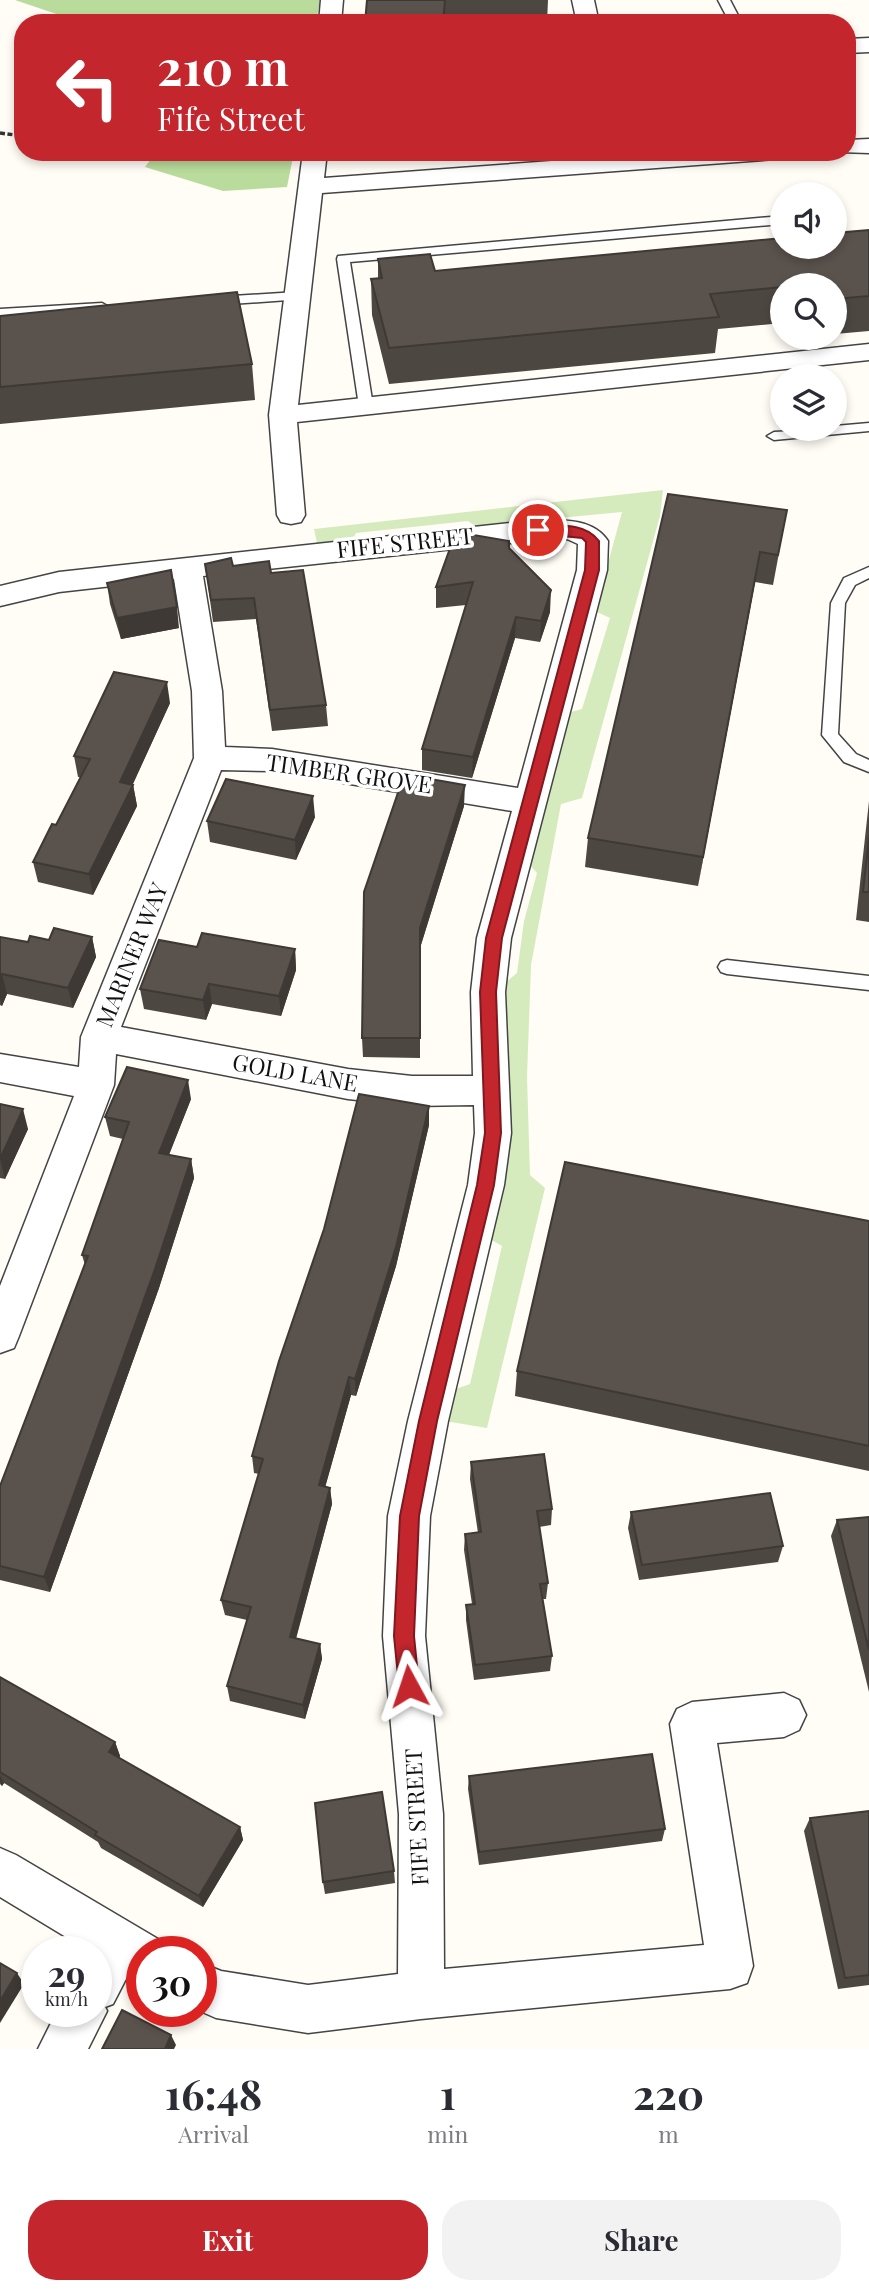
<!DOCTYPE html>
<html lang="en">
<head>
<meta charset="utf-8">
<style>
  body { margin:0; font-family:"Playfair Display",serif; background:#f2f2f3; color:#2b2b33; height:100vh; display:flex; flex-direction:column; font-size:26px; white-space:nowrap }
  * { box-sizing:border-box; margin:0 }
  p { font-size:23px; color:#7c7c81 }
  .icon { flex:none; width:38px; height:38px; fill:none; stroke:currentColor; stroke-width:2; stroke-linecap:round; stroke-linejoin:round }
  .map { position:relative; height:2049px; overflow:hidden }
  .panel { display:flex; flex-direction:column; background:#fff; flex:1 }
  .panel>* { flex:none }
  .banner { position:absolute; left:14px; top:14px; width:842px; height:147px; border-radius:28px; box-shadow:0 4px 10px #0003; background:#c4262e; color:#fff; overflow:hidden }
  .tools { position:absolute; left:770px; top:182px; display:grid; gap:14px }
  .tools a { display:grid; place-items:center; width:77px; height:77px; border-radius:50%; background:#fff; box-shadow:0 4px 10px #0003; font-size:35px }
  .speed { position:absolute; left:21px; top:1936px; display:flex; gap:14px; font-size:35px; font-weight:700; text-align:center }
  .speed>* { display:grid; place-content:center; width:91px; height:91px; border-radius:50%; background:#fff; box-shadow:0 4px 10px #0003; line-height:1 }
  .speed small { font-size:18px; font-weight:400 }
  .speed .limit { border:10px solid #d22; background:#fff; color:#111 }
  .pin { position:absolute; display:grid; place-items:center; width:60px; height:60px; color:#fff; margin:-30px; border:4px solid #fff; border-radius:50%; box-shadow:0 2px 7px #0007 }
  .me { position:absolute; width:77px; margin:-38px; rotate:355deg; stroke-linejoin:round; filter:drop-shadow(0 0 5px #0008) }
  .turn { display:flex; align-items:center; gap:24px; height:147px; padding:0 28px; font-size:32px }
  .turn .icon { width:91px; height:91px; stroke-width:2.5 }
  .turn b { display:block; font-size:49px; line-height:60px }
  .eta { display:flex; justify-content:space-evenly; align-items:center; height:119px; text-align:center }
  .eta b { font-size:42px; font-weight:700; line-height:49px }
  .primary-button { display:flex; gap:14px; margin-top:auto; padding:14px 28px }
  .primary-button a { flex:1; height:80px; border-radius:28px; background:#c4262e; color:#fff; font-size:28px; font-weight:700; line-height:80px; text-align:center }
  .primary-button a+a { background:#f2f2f3; color:#2b2b33 }
  .map>svg:first-child { display:block }
</style>
</head>
<body>
<div class="map">
<svg width="869" height="2049" viewBox="0 0 869 2049">
  <rect width="100%" height="100%" fill="#fffdf5"/>
  <!-- green -->
  <polygon fill="#d5ebbd" points="663,490 660,516 582,798 561,804 531,965 527,1077 530,1175 545,1188 487,1428 445,1421 453,1390 470,1384 502,1246 490,1239 502,1192 510,1136 505,983 517,973 524,921 537,873 528,863 567,713 582,709 610,618 595,611 622,512 475,526 468,521 356,533 353,539 317,543 314,529"/>
  <!-- forest -->
  <g fill="#b9dc9c">
    <polygon points="15,0 320,0 316,23 83,23"/>
    <polygon points="156,152 294,152 287,187 223,191 145,167"/>
  </g>
  <g fill="none" stroke-linecap="round" stroke-linejoin="round">
    <!-- lane casing -->
    <g stroke="#444" stroke-width="3">
      <g id="lane">
        <polygon points="718,0 730,0 742,23 730,23"/>
        <polygon points="782,216 782,224 350,262 373,406 366,410 359,406 337,259 338,256"/>
        <polygon points="297,292 302,293 302,299 217,305 210,301 217,297"/>
        <polygon points="102,303 109,307 107,310 0,317 0,309"/>
        <polygon points="869,423 869,431 774,440 767,436 774,432 835,429 835,426"/>
        <polygon points="869,567 869,578 855,585 845,603 838,734 856,754 869,760 869,772 844,762 822,735 831,603 844,578"/>
        <polygon points="727,960 869,976 869,990 727,974 721,972 718,967 721,962"/>
      </g>
    </g>
    <!-- street casing -->
    <g stroke="#444" stroke-width="3">
      <g id="street">
        <polygon points="321,0 343,0 341,23 319,23"/>
        <polygon points="572,0 594,0 599,23 577,23"/>
        <polygon points="869,38 869,52 847,53 847,39"/>
        <polygon points="869,139 869,153 839,152 847,152 847,140"/>
        <polygon points="303,152 327,152 324,178 673,152 788,152 785,157 776,159 322,193 298,405 869,344 869,360 297,422 305,515 301,522 291,524 281,522 277,515 269,415"/>
        <path d="M 538,520 C 562,520 593,518 608,541 L 607,570 L 511,938 L 505,992 L 511,1133 L 504,1185 L 448,1421 L 430,1516 L 425,1636 L 443,1814 L 444,1969 L 704,1945 L 670,1724 L 677,1709 L 692,1702 L 784,1693 L 799,1700 L 806,1715 L 799,1730 L 784,1737 L 717,1743 L 753,1966 L 747,1983 L 730,1989 L 421,2019 L 308,2033 L 216,2018 L 200,2011 L 201,1963 L 221,1971 L 308,1985 L 398,1974 L 399,1814 L 383,1636 L 388,1516 L 408,1421 L 468,1185 L 475,1133 L 474,1105 L 412,1106 L 348,1099 L 116,1054 L 114,1085 L 19,1336 L 14,1348 L 0,1353 L 0,1286 L 74,1096 L 0,1082 L 0,1054 L 79,1067 L 81,1037 L 194,758 L 192,691 L 174,579 L 59,592 L 0,606 L 0,586 L 59,572 ZM 567,539 L 578,544 L 577,570 L 518,788 L 272,749 L 225,747 L 222,691 L 203,576 L 538,540 ZM 221,770 L 272,771 L 512,811 L 477,938 L 471,992 L 473,1076 L 412,1076 L 348,1069 L 121,1027 Z"/>
        <polygon points="0,1848 16,1855 158,1939 164,1951 142,1951 142,1978 129,1973 113,2004 105,2007 107,2011 88,2049 38,2049 57,2011 96,2011 96,1951 89,1951 0,1897"/>
      </g>
    </g>
    <!-- path -->
    <polyline stroke="#333" stroke-width="3.5" stroke-dasharray="5 2.5" stroke-linecap="butt" points="0,133 23,136"/>
    <!-- lane -->
    <use href="#lane" fill="#fff" fill-rule="evenodd"/>
    <!-- street -->
    <use href="#street" fill="#fff" fill-rule="evenodd"/>
  </g>
  <!-- wall -->
  <g fill="#4d4742">
    <polygon points="367,0 548,0 547,23 365,23"/>
    <polygon points="869,230 869,331 835,334 835,285 782,285 782,323 718,329 715,353 389,384 372,315 371,279 378,278 378,259 435,271"/>
    <polygon points="0,316 252,364 255,400 0,424"/>
    <polygon points="668,494 787,510 773,585 755,582 698,886 585,867 588,838"/>
    <polygon points="509,548 550,612 540,642 515,638 472,778 422,770 422,749 466,605 436,608 436,587"/>
    <polygon points="205,564 271,573 326,705 328,726 272,731 256,619 213,622"/>
    <polygon points="107,583 179,628 121,639 110,604"/>
    <polygon points="170,703 133,784 137,806 93,895 38,882 33,862 56,825 80,777 78,777 74,756"/>
    <polygon points="410,786 464,806 420,948 420,1058 363,1057 362,1038"/>
    <polygon points="869,801 869,922 856,920"/>
    <polygon points="315,817 296,860 210,842 207,821"/>
    <polygon points="0,937 28,942 92,937 96,957 73,1008 7,994 2,1006 0,1005"/>
    <polygon points="197,947 295,949 296,970 281,1016 212,1004 206,1020 144,1009 140,989"/>
    <polygon points="191,1099 169,1155 191,1159 194,1178 159,1288 50,1592 0,1580 0,1486 85,1265 82,1255 123,1139 110,1136 105,1117"/>
    <polygon points="0,1104 28,1129 5,1179 0,1178"/>
    <polygon points="429,1106 429,1125 396,1266 356,1396 351,1395 325,1487 330,1488 332,1504 296,1639 320,1644 322,1659 305,1719 230,1701 227,1686 247,1620 225,1615 221,1600 259,1474 254,1473 252,1456 324,1229"/>
    <polygon points="869,1221 869,1471 515,1396 517,1371"/>
    <polygon points="471,1462 552,1509 551,1525 539,1527 548,1583 546,1599 543,1599 552,1656 550,1671 474,1680 466,1620 466,1605 472,1604 464,1550 465,1534 478,1533 470,1479"/>
    <polygon points="631,1512 783,1546 778,1562 639,1580 628,1528"/>
    <polygon points="869,1517 869,1692 831,1536 837,1520"/>
    <polygon points="0,1677 115,1742 120,1756 119,1758 240,1827 243,1840 203,1907 101,1848 98,1842 4,1783 2,1786 0,1784"/>
    <polygon points="469,1776 665,1829 662,1841 479,1865 468,1789"/>
    <polygon points="869,1811 869,1985 838,1989 804,1831 810,1818"/>
    <polygon points="394,1871 395,1883 325,1894 323,1882"/>
  </g>
  <!-- shaded-wall -->
  <g fill="#3f3936">
    <polygon points="445,0 445,23 443,23"/>
    <polygon points="760,552 755,582 698,886 703,857"/>
    <polygon points="551,590 550,612 540,642 541,621"/>
    <polygon points="177,607 179,628 121,639 117,618"/>
    <polygon points="516,617 515,638 472,778 473,757"/>
    <polygon points="167,682 170,703 124,803 120,782"/>
    <polygon points="133,785 137,806 93,895 89,874"/>
    <polygon points="465,785 464,806 420,948 420,1058 420,928"/>
    <polygon points="313,796 315,817 296,860 295,840"/>
    <polygon points="92,937 96,957 73,1008 68,988"/>
    <polygon points="295,949 296,970 281,1016 279,996"/>
    <polygon points="2,974 7,994 2,1006 0,998 0,978"/>
    <polygon points="209,984 212,1004 206,1020 203,1000"/>
    <polygon points="188,1080 191,1099 162,1172 159,1153"/>
    <polygon points="429,1106 429,1125 396,1266 356,1396 355,1379"/>
    <polygon points="23,1109 28,1129 5,1179 0,1159"/>
    <polygon points="191,1159 194,1178 159,1288 50,1592 44,1577"/>
    <polygon points="349,1377 351,1395 321,1502 319,1485"/>
    <polygon points="330,1488 332,1504 292,1652 290,1637"/>
    <polygon points="320,1644 322,1659 305,1719 303,1705"/>
    <polygon points="115,1742 120,1756 114,1766 109,1752"/>
    <polygon points="0,1775 4,1783 2,1786 0,1781"/>
    <polygon points="240,1827 243,1840 203,1907 199,1896"/>
    <polygon points="17,1973 24,1984 0,2023 0,2001"/>
    <polygon points="171,2035 176,2045 174,2049 165,2049"/>
  </g>
  <!-- building -->
  <g fill="#5a524d" stroke="#3f3936" stroke-width="2">
    <polygon points="367,0 445,0 443,23 365,23"/>
    <polygon points="869,230 869,296 835,299 835,285 782,285 782,287 710,294 719,317 389,348 371,279 382,278 378,259 430,254 435,271 782,238 782,247 835,247 835,233"/>
    <polygon points="237,292 252,364 0,387 0,316"/>
    <polygon points="668,494 787,510 778,555 760,552 703,857 588,838"/>
    <polygon points="456,532 509,541 509,548 551,590 541,621 516,617 473,757 422,749 473,582 436,587"/>
    <polygon points="231,558 233,566 269,561 271,573 303,570 326,705 270,710 254,598 211,600 205,564"/>
    <polygon points="171,570 177,607 117,618 107,583"/>
    <polygon points="114,672 167,682 120,782 133,785 89,874 33,862 52,824 56,825 90,759 74,756"/>
    <polygon points="413,776 465,785 420,928 420,1038 362,1038 364,892 401,784 410,786"/>
    <polygon points="226,779 313,796 295,840 207,821"/>
    <polygon points="869,838 869,892 863,892"/>
    <polygon points="54,928 92,937 68,988 2,974 0,978 0,937 28,942 30,936 49,940"/>
    <polygon points="202,933 295,949 279,996 209,984 203,1000 140,989 159,940 197,947"/>
    <polygon points="127,1067 188,1080 159,1153 191,1159 155,1269 44,1577 0,1566 0,1486 88,1256 82,1255 129,1122 105,1117"/>
    <polygon points="359,1094 429,1106 396,1247 355,1379 349,1377 319,1485 330,1488 290,1637 320,1644 303,1705 227,1686 251,1607 221,1600 263,1459 252,1456 279,1361 324,1229"/>
    <polygon points="0,1104 23,1109 0,1159"/>
    <polygon points="565,1162 869,1221 869,1446 517,1371"/>
    <polygon points="544,1454 552,1509 537,1511 548,1583 540,1584 552,1656 475,1665 466,1605 475,1604 465,1534 481,1532 471,1462"/>
    <polygon points="770,1493 783,1546 642,1565 631,1512"/>
    <polygon points="869,1517 869,1650 837,1520"/>
    <polygon points="0,1677 115,1742 109,1752 240,1827 199,1896 95,1835 97,1832 0,1772"/>
    <polygon points="652,1754 665,1829 479,1852 469,1776"/>
    <polygon points="382,1792 394,1871 323,1882 315,1803"/>
    <polygon points="869,1811 869,1975 845,1978 810,1818"/>
    <polygon points="0,1963 17,1973 0,2001"/>
    <polygon points="122,2010 171,2035 165,2049 102,2049"/>
  </g>
  <!-- route -->
  <path fill="#c4262e" stroke="#7f191e" stroke-width="2" d="M 538,526 C 560,526 585,522 599,541 L 599,570 L 502,938 L 496,992 L 501,1133 L 494,1185 L 437,1421 L 419,1516 L 414,1636 L 419,1686 L 416,1693 L 409,1696 L 402,1693 L 399,1686 L 394,1636 L 400,1516 L 419,1421 L 477,1185 L 485,1133 L 480,992 L 486,938 L 585,570 L 586,542 L 582,538 L 533,533 L 533,527 Z"/>
  <g text-anchor="middle" stroke-width="7" stroke-linejoin="round" paint-order="stroke">
    <!-- street labels -->
    <g font-size="23" fill="#111" stroke="#fff">
      <text transform="translate(405 543) rotate(-6)" y="8">FIFE STREET</text>
      <text transform="translate(349 774) rotate(8)" y="8">TIMBER GROVE</text>
      <text transform="translate(132 955) rotate(-68)" y="8">MARINER WAY</text>
      <text transform="translate(295 1073) rotate(10)" y="8">GOLD LANE</text>
      <text transform="translate(417 1817) rotate(-93)" y="8">FIFE STREET</text>
    </g>
  </g>
</svg>
<div class="tools">
<a><svg class="icon" aria-label="sound" viewBox="0 0 24 24"><path d="M4 9h4l5-4v14l-5-4H4zM17 9q2 3 0 6"/></svg></a>
<a><svg class="icon" aria-label="search" viewBox="0 0 24 24"><circle cx="10" cy="10" r="6"/><path d="M15 15l6 6"/></svg></a>
<a><svg class="icon" aria-label="layers" viewBox="0 0 24 24"><path d="M12 4l9 5-9 5-9-5zM3 14l9 5 9-5"/></svg></a>
</div>
<div class="speed"><div>29<small>km/h</small></div><div class="limit">30</div></div>
<div class="pin" style="left:538px;top:530px;background:#d93025"><svg class="icon" aria-label="arrive" viewBox="0 0 24 24"><path d="M6 21V4h12l-3 4 3 4H6"/></svg></div>
<svg class="me" style="left:409px;top:1686px" viewBox="-20 -20 40 40"><path d="M0-17L14 15 0 8-14 15z" fill="#c4262e" stroke="#fff" stroke-width="4"/></svg>
<div class="banner">
<div class="turn"><svg class="icon" aria-label="left" viewBox="0 0 24 24"><path d="M17 20v-9H6M10 6l-5 5 5 5"/></svg><div><b>210 m</b>Fife Street</div></div>
</div>
</div>
<section class="panel">
<div class="eta">
<div><b>16:48</b><p>Arrival</p></div>
<div><b>1</b><p>min</p></div>
<div><b>220</b><p>m</p></div>
</div>
<div class="primary-button"><a>Exit</a><a>Share</a></div>
</section>
</body>
</html>
